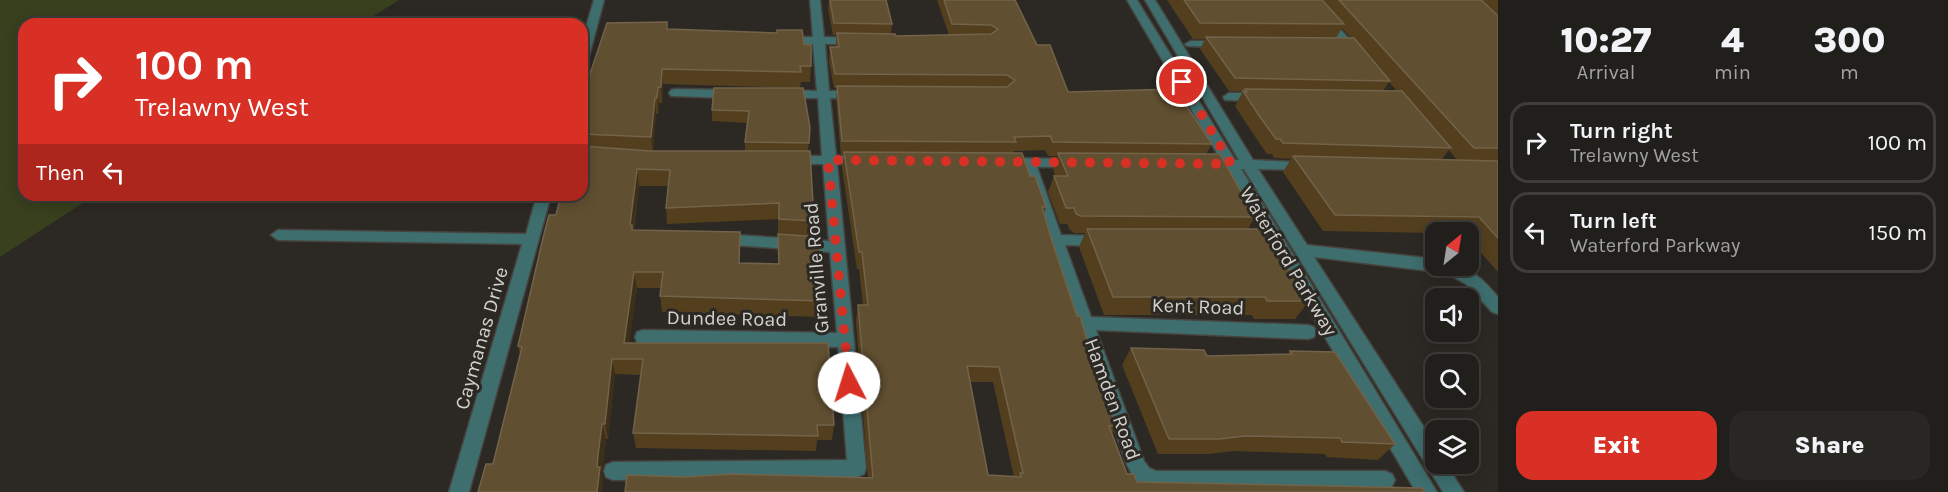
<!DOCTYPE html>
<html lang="en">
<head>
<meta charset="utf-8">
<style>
  body { margin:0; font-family:Karla,sans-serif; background:#292724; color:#f1f3f6; height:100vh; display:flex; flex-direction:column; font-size:22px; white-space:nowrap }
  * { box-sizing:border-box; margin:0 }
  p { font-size:20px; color:#a2a2a3 }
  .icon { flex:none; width:33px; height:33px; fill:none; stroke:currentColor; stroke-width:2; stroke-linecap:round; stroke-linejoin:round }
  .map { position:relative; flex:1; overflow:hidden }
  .side { display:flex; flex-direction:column; background:#211f1b; width:450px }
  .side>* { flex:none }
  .guide { position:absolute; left:18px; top:18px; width:570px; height:183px; border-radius:18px; box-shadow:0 3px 15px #0003,0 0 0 2px #3e3d3a; background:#d93025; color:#fff; overflow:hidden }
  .needle { width:39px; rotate:30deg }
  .fabs { position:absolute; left:1425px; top:222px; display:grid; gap:12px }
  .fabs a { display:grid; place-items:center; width:54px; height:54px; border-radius:12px; background:#211f1b; box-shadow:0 3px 15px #0003,0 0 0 2px #3e3d3a; font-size:30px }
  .pin { position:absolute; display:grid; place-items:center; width:51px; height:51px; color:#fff; margin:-26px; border:3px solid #fff; border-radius:50%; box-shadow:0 2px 6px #0007 }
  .me { position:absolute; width:66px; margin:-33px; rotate:355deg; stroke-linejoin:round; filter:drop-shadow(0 0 4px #0008) }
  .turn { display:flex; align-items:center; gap:21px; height:126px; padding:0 18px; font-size:27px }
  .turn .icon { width:78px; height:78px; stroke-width:2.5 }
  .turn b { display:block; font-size:42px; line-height:51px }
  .then { display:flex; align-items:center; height:57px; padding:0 18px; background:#0003; gap:12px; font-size:22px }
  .eta { display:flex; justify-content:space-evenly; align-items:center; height:102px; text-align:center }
  .eta b { font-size:36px; font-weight:800; line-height:42px }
  .cta { display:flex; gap:12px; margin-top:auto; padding:12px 18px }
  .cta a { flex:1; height:69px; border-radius:18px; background:#d93025; color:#fff; font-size:24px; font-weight:800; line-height:69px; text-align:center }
  .cta a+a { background:#292724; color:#f1f3f6 }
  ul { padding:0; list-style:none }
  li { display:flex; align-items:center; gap:18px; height:81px; margin:0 12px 9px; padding:0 6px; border:3px solid #3e3d3a; border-radius:18px }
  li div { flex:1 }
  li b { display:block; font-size:22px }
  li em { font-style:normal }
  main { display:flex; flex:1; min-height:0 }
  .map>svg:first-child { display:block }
</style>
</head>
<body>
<main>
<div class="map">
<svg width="1498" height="492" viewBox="0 0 1498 492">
  <rect width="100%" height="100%" fill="#2c2924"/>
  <!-- green -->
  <polygon fill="#38401e" points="0,0 399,0 361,24 24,24 24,195 95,195 0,257"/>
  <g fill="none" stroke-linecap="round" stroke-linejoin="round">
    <!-- minor casing -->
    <g stroke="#47443f" stroke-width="3">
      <g id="minor">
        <polygon points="594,0 604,0 588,60 582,64 582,40"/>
        <polygon points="810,0 820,0 824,37 855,38 861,41 855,44 825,44 829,91 855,91 861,95 855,99 830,98 836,156 864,156 871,160 864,164 837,164 866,468 864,474 857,477 613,480 606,477 604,471 606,465 613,462 847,460 838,347 643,344 637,342 635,337 637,332 643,330 837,333 830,252 720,244 713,239 720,234 829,241 823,164 792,164 785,160 792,156 822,156 818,98 783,98 777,94 783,90 817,91 813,44 783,43 777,40 783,37 813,37"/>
        <path d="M 1127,0 L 1137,0 L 1235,160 L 1239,160 L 1145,0 L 1155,0 L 1253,160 L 1313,163 L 1315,166 L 1313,169 L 1308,170 L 1258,169 L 1307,245 L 1436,259 L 1436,266 C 1468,266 1477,272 1498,297 L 1498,314 L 1492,312 L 1466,284 L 1446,273 L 1314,257 L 1436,446 L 1436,464 L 1446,464 L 1464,492 L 1443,492 L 1244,169 L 1241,169 L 1437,492 L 1416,492 L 1226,169 L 1206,168 L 1199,164 L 1206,160 L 1221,160 Z"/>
        <polygon points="1303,0 1314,0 1359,50 1359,54 1351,54"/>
        <polygon points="1191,41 1222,41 1228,44 1222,47 1187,46 1185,44"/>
        <polygon points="675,89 732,90 738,94 732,98 671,96 669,93 671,90"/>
        <polygon points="1229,93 1259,93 1265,97 1259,101 1225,100 1223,97"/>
        <polygon points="1005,158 1074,159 1081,163 1074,167 1037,167 1061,235 1103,236 1110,241 1103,246 1065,245 1091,317 1308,325 1314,327 1316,332 1314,337 1308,339 1096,330 1144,461 1149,468 1156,471 1385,471 1392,474 1395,480 1392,486 1385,489 1155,489 1135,480 1127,465 1023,167 1000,165 998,162"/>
        <polygon points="537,195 551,195 469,492 449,492 522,244 278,240 271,235 278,230 526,234"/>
      </g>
    </g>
    <!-- minor -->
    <use href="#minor" fill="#3e6e6e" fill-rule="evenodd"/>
  </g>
  <!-- wall -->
  <g fill="#533f1e" fill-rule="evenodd">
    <path d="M 829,0 L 886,0 L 892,24 L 891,33 L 896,36 L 949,35 L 937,0 L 1015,0 L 1037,45 L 1068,92 L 1212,144 L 1206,154 L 1255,217 L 1248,229 L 1309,301 L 1295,319 L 1254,319 L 1252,315 L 1104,315 L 1079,247 L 1085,233 L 1074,233 L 1070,230 L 1067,224 L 1060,224 L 1048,192 L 1054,176 L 1055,176 L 1053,169 L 1057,156 L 1048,156 L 1045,150 L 1014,151 L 1013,153 L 1030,176 L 1046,207 L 1044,214 L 1053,244 L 1101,388 L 1116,426 L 1112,434 L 1127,474 L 1137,482 L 684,477 L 868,478 L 856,321 L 858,305 L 863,305 L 859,269 L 857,269 L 842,168 L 844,155 L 841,155 L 836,100 L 837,88 L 834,88 L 829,61 L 830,47 L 836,47 L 836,35 L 833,35 L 828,9 ZM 970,382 L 993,382 L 1014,477 L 988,475 Z"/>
    <path d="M 1167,0 L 1498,0 L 1498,272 L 1468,238 L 1468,232 L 1436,233 L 1323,231 L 1283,172 L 1291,159 L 1274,158 L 1272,154 L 1267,154 L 1252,132 L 1235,106 L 1243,91 L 1229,91 L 1200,49 L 1205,39 L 1193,39 ZM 1342,28 L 1351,38 L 1336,38 ZM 1389,82 L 1397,91 L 1383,91 ZM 1449,150 L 1457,160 L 1442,159 Z"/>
    <path d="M 668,29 L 804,44 L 811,66 L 810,82 L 801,82 L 800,88 L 663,84 L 662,103 L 659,103 L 658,114 L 656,114 L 653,151 L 745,151 L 745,142 L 747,123 L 712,121 L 712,110 L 714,88 L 810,127 L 808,151 L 814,221 L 812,237 L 823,301 L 822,317 L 662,312 L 660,296 L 661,288 L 637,288 L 629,343 L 834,425 L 832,440 L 817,440 L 816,451 L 636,448 L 633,433 L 640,375 L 615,374 L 608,439 L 606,439 L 602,470 L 602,475 L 603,482 L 493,464 L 520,354 L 518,346 L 556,215 L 582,195 L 582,103 ZM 639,186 L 668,186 L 666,208 L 667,224 L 778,219 L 778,264 L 740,263 L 634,230 Z"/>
    <polygon points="1131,348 1207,356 1288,354 1290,351 1395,444 1378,460 1327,457 1325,454 1233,451 1208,454 1158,454 1122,365"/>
  </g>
  <!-- shaded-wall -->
  <g fill="#3d3019">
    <polygon points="662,69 663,84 662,103 661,87"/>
    <polygon points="658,87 659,103 658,114 657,98"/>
    <polygon points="655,98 656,114 653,153 651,137"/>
    <polygon points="637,169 639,186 633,232 630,225"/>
    <polygon points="634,272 637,288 627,359 624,343"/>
    <polygon points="612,359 615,374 608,439 605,424"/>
    <polygon points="602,424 606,439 602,475 603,482 602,492 597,492 597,467"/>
  </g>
  <!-- building -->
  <g fill="#604f31" stroke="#72634a" stroke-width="1.5" fill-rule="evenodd">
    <polygon points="830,0 886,0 892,24 834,23"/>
    <polygon points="944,0 1015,0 1037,45 1050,45 1068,92 1175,89 1212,144 1053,142 1050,136 1014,137 1016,142 842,141 837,86 1007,87 1015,80 1007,75 835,74 830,47 839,47 837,33 895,34 896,36 991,34 998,29 991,25 952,24"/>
    <polygon points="1184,0 1322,0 1344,24 1200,23"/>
    <polygon points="1339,0 1481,0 1498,16 1498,148 1474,148"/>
    <polygon points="667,22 667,29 777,33 777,30 802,30 804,44 811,45 811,66 800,66 801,72 662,69 661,87 658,87 657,98 655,98 651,137 582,134 582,103 584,92 607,23"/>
    <polygon points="1206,37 1354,38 1390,81 1235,78"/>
    <polygon points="714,88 803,88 810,127 809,143 745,142 749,111 712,110"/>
    <polygon points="1245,89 1402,91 1451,148 1283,143 1280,139 1276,139 1260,117 1243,91 1247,92"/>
    <polygon points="582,146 650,151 810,151 814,221 779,219 779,203 666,208 670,170 637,169 630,225 632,225 632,230 740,232 739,263 779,264 778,234 819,237 823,301 660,296 663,272 634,272 624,343 828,343 834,425 817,425 818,436 633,433 643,359 612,359 605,424 602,424 598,455 597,467 600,467 597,492 478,492 486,464 493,464 522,347 518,346 543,238 549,215 556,215 561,195 582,195"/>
    <path d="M 844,152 L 1022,153 L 1030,176 L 1035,176 L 1046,207 L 1042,207 L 1053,244 L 1077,316 L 1080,316 L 1101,388 L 1104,388 L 1116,426 L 1109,426 L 1127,474 L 1134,474 L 1137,482 L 1422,488 L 1425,492 L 625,492 L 627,475 L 684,477 L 731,474 L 873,478 L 858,305 L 868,305 L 862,252 L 859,252 ZM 967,366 L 999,367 L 1023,473 L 1020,473 L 1021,477 L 988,475 Z"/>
    <polygon points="1058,153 1220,154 1255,217 1081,216 1076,214 1074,208 1066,208 1054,176 1068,176"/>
    <polygon points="1293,156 1498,161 1498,238 1479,217 1335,215"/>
    <polygon points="1087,229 1264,229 1309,301 1267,301 1265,297 1113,297"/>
    <polygon points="1131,348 1204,350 1207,356 1292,354 1290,351 1335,352 1395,444 1342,442 1340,438 1245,436 1220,439 1169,439"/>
  </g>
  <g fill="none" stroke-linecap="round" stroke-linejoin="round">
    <!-- route -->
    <polyline stroke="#d93025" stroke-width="10" stroke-dasharray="0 18" points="849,383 828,160 1231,164 1182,82"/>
  </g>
  <g text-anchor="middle" stroke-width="6" stroke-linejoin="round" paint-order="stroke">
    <!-- street labels -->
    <g font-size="20" fill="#d3d1ce" stroke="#2c2924">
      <text transform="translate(1289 261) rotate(59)" y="7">Waterford Parkway</text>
      <text transform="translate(816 268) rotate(-95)" y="7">Granville Road</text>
      <text transform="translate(1198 306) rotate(2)" y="7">Kent Road</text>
      <text transform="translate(727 318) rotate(1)" y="7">Dundee Road</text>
      <text transform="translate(481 338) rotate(-74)" y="7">Caymanas Drive</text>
      <text transform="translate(1113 399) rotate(70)" y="7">Hamden Road</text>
    </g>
  </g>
</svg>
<div class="fabs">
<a><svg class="needle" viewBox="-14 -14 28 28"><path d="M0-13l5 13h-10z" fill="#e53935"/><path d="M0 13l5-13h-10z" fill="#a2a2a3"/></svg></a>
<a><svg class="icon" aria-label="sound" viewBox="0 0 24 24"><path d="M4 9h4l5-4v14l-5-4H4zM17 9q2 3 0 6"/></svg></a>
<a><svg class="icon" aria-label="search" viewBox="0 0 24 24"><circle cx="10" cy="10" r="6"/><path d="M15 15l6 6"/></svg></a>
<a><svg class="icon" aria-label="layers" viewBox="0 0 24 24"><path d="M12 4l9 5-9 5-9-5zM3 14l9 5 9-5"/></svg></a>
</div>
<div class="pin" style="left:1182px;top:82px;background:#d93025"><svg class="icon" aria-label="arrive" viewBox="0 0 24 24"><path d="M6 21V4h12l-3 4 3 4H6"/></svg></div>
<svg class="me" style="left:849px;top:383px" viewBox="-20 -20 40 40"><circle r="19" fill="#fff"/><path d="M0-13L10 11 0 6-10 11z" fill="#d93025"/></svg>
<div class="guide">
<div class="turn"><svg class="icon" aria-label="right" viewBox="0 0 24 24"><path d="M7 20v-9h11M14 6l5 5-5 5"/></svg><div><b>100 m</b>Trelawny West</div></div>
<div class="then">Then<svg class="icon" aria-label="left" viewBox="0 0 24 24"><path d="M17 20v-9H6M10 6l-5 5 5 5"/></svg></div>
</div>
</div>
<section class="side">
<div class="eta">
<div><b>10:27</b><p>Arrival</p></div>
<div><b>4</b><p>min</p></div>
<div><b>300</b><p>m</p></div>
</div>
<ul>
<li><svg class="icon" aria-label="right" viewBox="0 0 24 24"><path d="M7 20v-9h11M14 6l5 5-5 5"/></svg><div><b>Turn right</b><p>Trelawny West</p></div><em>100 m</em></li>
<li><svg class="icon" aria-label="left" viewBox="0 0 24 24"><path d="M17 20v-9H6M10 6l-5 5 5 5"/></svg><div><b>Turn left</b><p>Waterford Parkway</p></div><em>150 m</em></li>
</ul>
<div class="cta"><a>Exit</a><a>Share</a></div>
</section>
</main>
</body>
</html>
